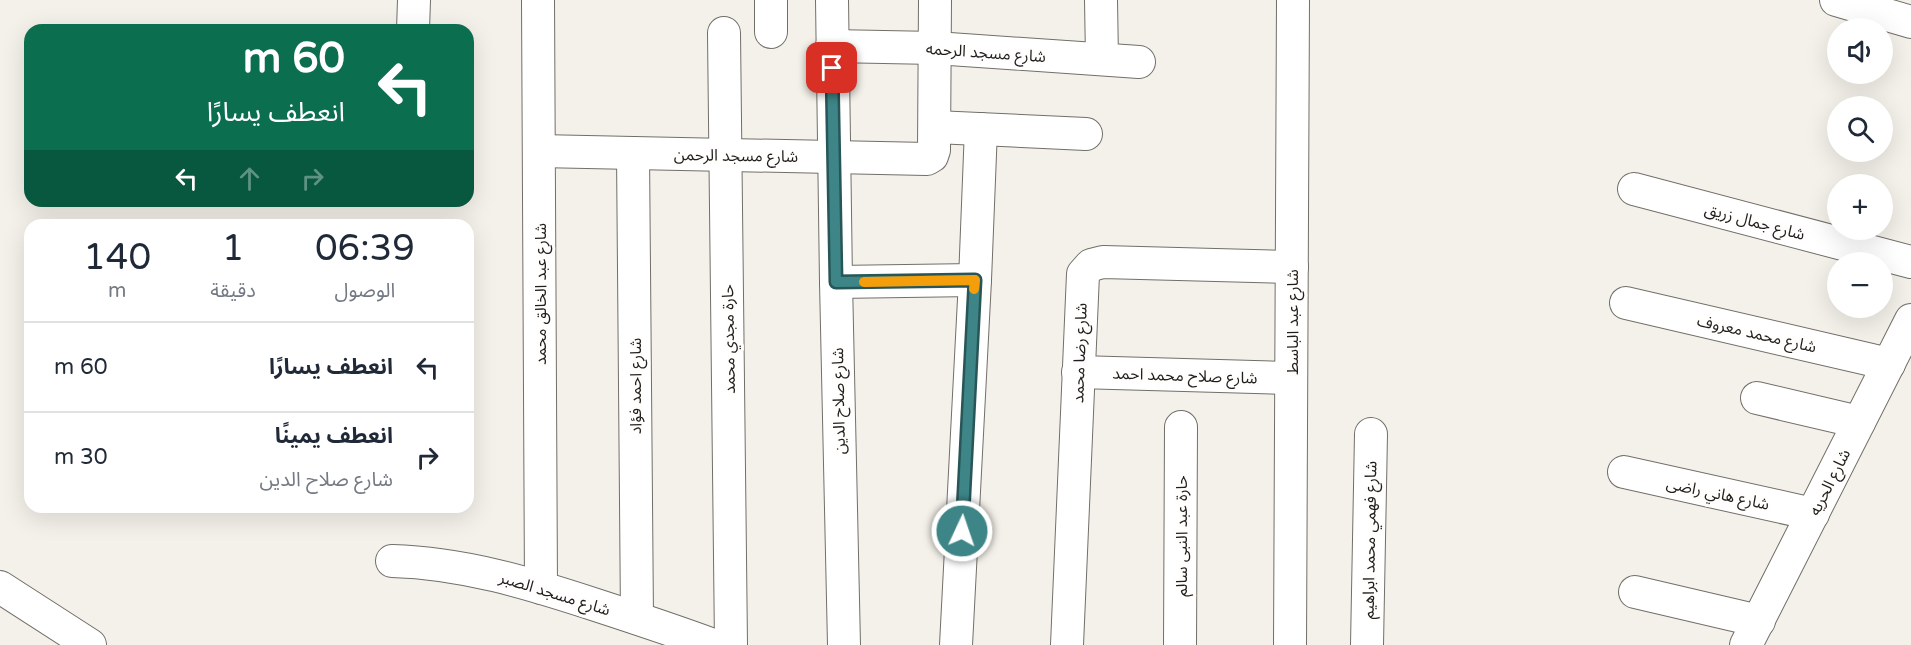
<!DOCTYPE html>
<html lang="ar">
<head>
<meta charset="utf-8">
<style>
  body { margin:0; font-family:"Varela Round","Noto Sans Arabic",sans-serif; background:#f2f2f3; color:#1f2937; direction:rtl; height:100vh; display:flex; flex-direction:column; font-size:22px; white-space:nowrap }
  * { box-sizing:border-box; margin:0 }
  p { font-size:20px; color:#747a83 }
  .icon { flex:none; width:33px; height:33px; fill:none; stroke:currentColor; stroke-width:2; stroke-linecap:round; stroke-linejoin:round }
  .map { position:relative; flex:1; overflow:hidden; direction:ltr }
  .sheet { position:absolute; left:24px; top:219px; width:450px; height:294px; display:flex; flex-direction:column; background:#fff; border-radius:18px; box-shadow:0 6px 24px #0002; direction:rtl }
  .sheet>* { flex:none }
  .banner { position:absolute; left:24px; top:24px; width:450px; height:183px; border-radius:18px; box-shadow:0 6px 24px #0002; direction:rtl; background:#0b6e4f; color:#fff; overflow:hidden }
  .controls { position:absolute; left:1827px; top:18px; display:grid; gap:12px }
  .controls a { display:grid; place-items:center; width:66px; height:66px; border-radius:50%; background:#fff; box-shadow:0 6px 24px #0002; font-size:30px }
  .pin { position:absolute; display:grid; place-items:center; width:51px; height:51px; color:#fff; margin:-26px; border-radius:12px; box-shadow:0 3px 9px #0006 }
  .me { position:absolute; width:66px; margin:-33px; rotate:3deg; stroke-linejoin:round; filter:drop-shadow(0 0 4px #0008) }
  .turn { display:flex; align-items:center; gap:21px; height:126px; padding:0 30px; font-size:27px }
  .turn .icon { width:78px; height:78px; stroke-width:2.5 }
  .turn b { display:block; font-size:42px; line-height:51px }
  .lanes { display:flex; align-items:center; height:57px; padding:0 30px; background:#0003; justify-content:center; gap:30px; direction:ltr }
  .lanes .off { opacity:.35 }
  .eta { display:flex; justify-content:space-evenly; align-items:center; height:102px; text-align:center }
  .eta b { font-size:36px; font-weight:600; line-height:42px }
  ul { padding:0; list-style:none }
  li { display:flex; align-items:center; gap:18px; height:90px; padding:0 30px; border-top:2px solid #e0e1e3 }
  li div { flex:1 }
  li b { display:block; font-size:22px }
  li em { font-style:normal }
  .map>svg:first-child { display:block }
</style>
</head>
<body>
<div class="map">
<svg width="1911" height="645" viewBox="0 0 1911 645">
  <rect width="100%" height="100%" fill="#f4f1ea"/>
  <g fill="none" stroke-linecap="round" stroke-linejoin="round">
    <!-- minor casing -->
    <g stroke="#726f69" stroke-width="34">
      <g id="minor">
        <polyline points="538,0 541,588"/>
        <polyline points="832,0 836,282 844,645"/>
        <polyline points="1101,0 1102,59"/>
        <polyline points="1836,0 1911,22"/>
        <polyline points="413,30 414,0"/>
        <polyline points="771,32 771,0"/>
        <polyline points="724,33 731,645"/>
        <polyline points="832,46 935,48 1139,62"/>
        <polyline points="935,127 1086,134"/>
        <polyline points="539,151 927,159 932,156 934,150 935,0"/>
        <polyline points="633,153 637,618"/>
        <polyline points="1634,189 1911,262"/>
        <polyline points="836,282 975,280"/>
        <polyline points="1626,303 1889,364"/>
        <polyline points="1078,372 1291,378"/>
        <polyline points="1757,398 1859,422"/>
        <polyline points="1624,472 1813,514"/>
        <path d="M 392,561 C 463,563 529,583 596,605 C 636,618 675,631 713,645"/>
        <polyline points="0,587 90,645"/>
        <polyline points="1635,592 1759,621"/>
        <polyline points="956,645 975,280 981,129"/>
        <polyline points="1067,645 1083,274 1091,265 1103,262 1292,267"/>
        <polyline points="1180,645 1181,427"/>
        <polyline points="1290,645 1293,0"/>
        <polyline points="1367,645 1371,434"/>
        <polyline points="1746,645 1911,320"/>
      </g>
    </g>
    <!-- minor -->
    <use href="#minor" stroke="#fff" stroke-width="32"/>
  </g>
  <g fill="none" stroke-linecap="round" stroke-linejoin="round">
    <!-- route casing -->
    <g stroke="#285658" stroke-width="15">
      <polyline id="route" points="832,68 836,282 975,280 962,531"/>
    </g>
    <!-- route -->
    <use href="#route" stroke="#3d8587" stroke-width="10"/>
    <!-- slow -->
    <polyline stroke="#f59e0b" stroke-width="10" points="864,282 975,280 974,289"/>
  </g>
  <g text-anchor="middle" stroke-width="6" stroke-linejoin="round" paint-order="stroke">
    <!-- street labels -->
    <g font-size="16" fill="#1f1e1c" stroke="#fffefd">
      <text transform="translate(986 52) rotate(4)" y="6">شارع مسجد الرحمه</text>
      <text transform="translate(736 155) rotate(1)" y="6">شارع مسجد الرحمن</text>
      <text transform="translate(1755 221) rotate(15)" y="6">شارع جمال زريق</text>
      <text transform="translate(540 294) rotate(-90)" y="6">شارع عبد الخالق محمد</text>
      <text transform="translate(1292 322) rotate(-90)" y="6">شارع عبد الباسط</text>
      <text transform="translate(1757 333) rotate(13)" y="6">شارع محمد معروف</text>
      <text transform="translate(728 339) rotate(-91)" y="6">حارة مجدي محمد</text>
      <text transform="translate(1079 353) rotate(-88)" y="6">شارع رضا محمد</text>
      <text transform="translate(1185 375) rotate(2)" y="6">شارع صلاح محمد احمد</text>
      <text transform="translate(635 386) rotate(-90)" y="6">شارع احمد فؤاد</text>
      <text transform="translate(838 401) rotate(-91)" y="6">شارع صلاح الدين</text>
      <text transform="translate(1829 482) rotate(-63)" y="6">شارع الحريه</text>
      <text transform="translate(1718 493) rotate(12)" y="6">شارع هاني راضى</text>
      <text transform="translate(1181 536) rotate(-90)" y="6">حارة عبد النبى سالم</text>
      <text transform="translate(1369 540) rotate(-89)" y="6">شارع فهمي محمد ابراهيم</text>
      <text transform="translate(555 593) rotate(17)" y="6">شارع مسجد الصبر</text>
    </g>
  </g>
</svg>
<div class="controls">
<a><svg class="icon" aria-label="sound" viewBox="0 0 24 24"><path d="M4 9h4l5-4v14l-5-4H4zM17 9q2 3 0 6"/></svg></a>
<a><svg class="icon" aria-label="search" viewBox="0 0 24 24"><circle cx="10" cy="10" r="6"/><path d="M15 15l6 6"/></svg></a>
<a>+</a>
<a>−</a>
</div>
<div class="pin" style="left:832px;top:68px;background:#d93025"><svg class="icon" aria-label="arrive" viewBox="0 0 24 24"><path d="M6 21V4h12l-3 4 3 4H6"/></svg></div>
<svg class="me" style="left:962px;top:531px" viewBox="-20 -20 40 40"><circle r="17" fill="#3d8587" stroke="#fff" stroke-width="3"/><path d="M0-11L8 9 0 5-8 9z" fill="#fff"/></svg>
<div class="banner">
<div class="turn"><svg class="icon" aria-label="left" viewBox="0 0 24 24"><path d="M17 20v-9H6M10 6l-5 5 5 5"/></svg><div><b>60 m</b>انعطف يسارًا</div></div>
<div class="lanes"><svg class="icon" aria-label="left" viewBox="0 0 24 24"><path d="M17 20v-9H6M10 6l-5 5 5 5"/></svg><svg class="icon off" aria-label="ahead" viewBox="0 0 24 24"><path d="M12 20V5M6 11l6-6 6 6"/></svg><svg class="icon off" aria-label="right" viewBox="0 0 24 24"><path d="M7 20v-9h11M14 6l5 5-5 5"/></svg></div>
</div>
<section class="sheet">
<div class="eta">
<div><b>06:39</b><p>الوصول</p></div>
<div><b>1</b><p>دقيقة</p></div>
<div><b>140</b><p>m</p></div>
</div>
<ul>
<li><svg class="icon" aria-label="left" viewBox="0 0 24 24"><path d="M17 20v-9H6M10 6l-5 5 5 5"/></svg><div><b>انعطف يسارًا</b></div><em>60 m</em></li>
<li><svg class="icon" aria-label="right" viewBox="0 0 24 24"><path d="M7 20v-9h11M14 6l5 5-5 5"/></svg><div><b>انعطف يمينًا</b><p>شارع صلاح الدين</p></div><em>30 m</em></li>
</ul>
</section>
</div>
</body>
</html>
